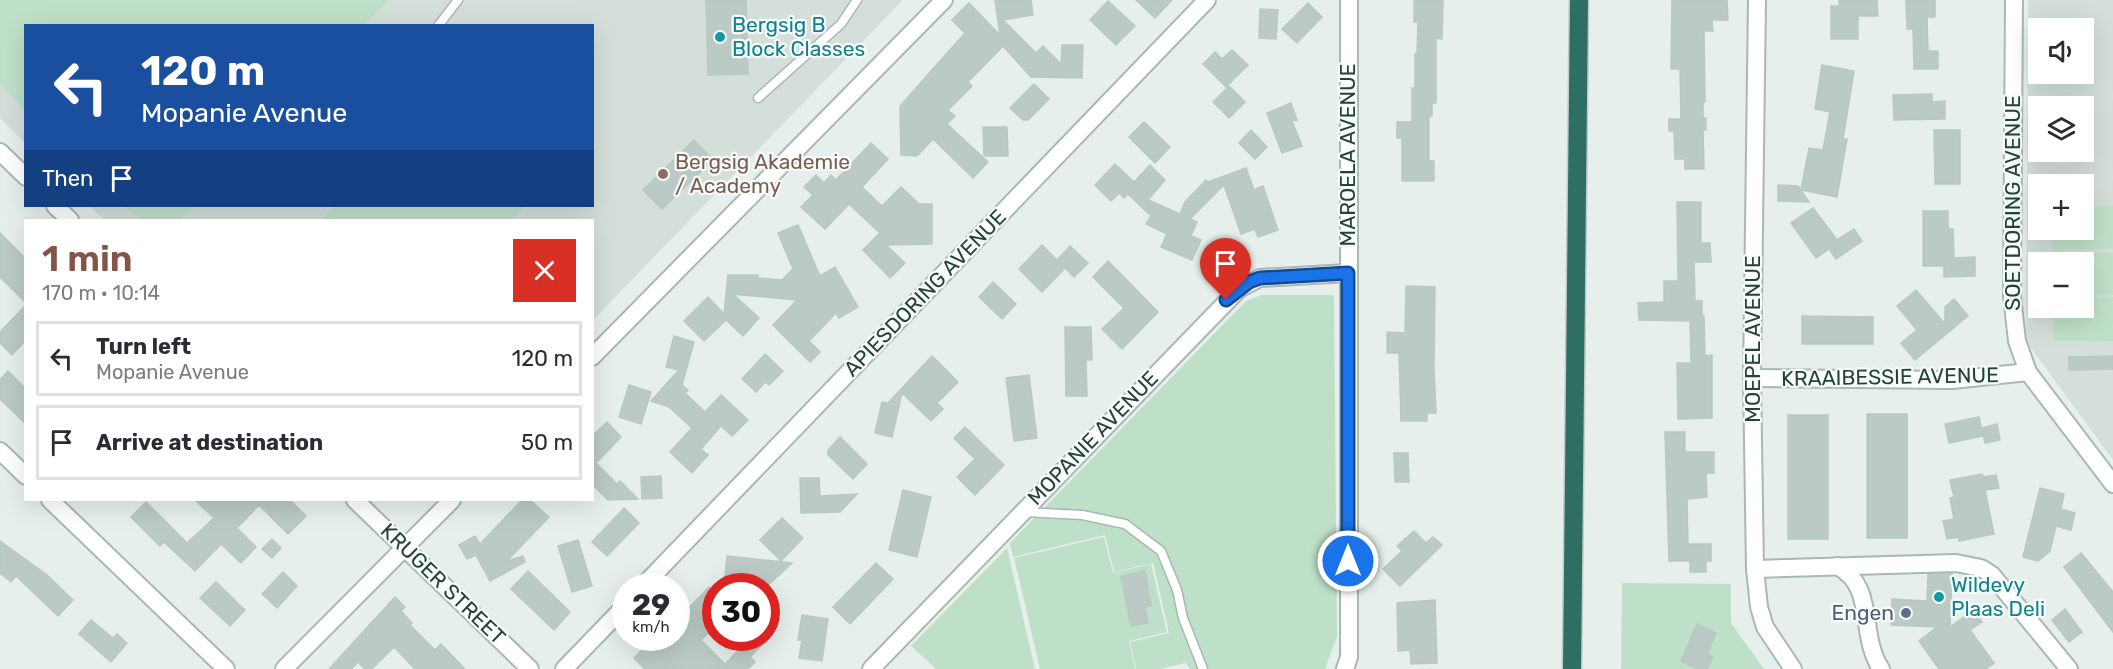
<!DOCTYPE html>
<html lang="en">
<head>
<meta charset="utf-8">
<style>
  body { margin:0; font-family:Rubik,sans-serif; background:#f7f7f7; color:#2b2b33; height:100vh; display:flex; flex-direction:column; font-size:22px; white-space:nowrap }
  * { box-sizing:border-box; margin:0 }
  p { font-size:20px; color:#7c7c81 }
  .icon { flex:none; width:33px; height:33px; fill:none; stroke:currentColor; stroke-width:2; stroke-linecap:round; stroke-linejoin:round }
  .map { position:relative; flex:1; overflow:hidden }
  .side { position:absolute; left:24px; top:219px; width:570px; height:282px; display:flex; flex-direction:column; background:#fff; border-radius:0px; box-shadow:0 6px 24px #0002 }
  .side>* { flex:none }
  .hud { position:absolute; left:24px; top:24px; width:570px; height:183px; border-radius:0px; box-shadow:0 6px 24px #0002; background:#1a4fa0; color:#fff; overflow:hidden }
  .fabs { position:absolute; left:2028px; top:18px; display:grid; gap:12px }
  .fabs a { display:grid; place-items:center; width:66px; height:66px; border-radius:0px; background:#fff; box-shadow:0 6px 24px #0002; font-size:30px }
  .speed { position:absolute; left:612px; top:573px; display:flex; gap:12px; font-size:30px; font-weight:700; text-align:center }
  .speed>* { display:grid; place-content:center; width:78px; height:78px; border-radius:50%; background:#fff; box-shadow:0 6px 24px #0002; line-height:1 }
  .speed small { font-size:15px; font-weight:400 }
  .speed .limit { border:9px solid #d22; background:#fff; color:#111 }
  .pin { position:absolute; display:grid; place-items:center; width:51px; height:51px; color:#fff; margin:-62px -26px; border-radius:50% 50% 50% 0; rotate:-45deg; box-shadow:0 0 6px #0007 }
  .pin .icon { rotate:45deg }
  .me { position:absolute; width:66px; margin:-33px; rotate:0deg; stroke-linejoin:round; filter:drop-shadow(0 0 4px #0008) }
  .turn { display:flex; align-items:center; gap:21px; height:126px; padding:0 18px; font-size:27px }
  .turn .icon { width:78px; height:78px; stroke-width:2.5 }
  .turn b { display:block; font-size:42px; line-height:51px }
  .then { display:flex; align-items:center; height:57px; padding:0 18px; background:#0003; gap:12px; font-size:22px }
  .round { display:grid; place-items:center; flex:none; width:63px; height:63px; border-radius:0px; background:#f7f7f7 }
  .overview { display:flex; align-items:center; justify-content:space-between; height:102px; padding:0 18px }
  h1 { font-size:36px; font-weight:600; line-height:45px; color:#855347 }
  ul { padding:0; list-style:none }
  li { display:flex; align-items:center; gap:18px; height:75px; margin:0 12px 9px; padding:0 6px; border:3px solid #e1e1e2; border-radius:0px }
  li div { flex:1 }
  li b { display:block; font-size:22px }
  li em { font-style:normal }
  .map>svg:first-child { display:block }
</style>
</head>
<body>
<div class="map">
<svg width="2113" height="669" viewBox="0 0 2113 669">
  <rect width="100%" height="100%" fill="#e6efeb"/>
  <!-- built -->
  <g fill="#d4dfda" fill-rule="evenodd">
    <polygon points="0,0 903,0 593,320 592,220 105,220 89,206 592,206 592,26 26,26 25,143 0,118"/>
    <path d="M 2028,0 L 2113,0 L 2113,460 L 2026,341 ZM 2038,28 L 2084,28 L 2084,74 L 2038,74 ZM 2038,106 L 2084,106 L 2084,152 L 2038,152 ZM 2038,184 L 2084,184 L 2084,230 L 2038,230 ZM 2038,262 L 2084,262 L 2084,308 L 2038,308 Z"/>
  </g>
  <!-- green -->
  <g fill="#bfe0c8">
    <polygon points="0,0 389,0 365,25 26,26 25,110 0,85"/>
    <polygon points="125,206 193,206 179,220 141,220"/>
    <polygon points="336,206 525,206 510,220 321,220"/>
    <polygon points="2084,206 2113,206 2113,249 2052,249 2052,230 2084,230"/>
    <polygon points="2052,252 2113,252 2113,295 2084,295 2084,262 2052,262"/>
    <polygon points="1262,295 1334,295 1337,637 1325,669 1190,669 1186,663 1160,669 1136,669 1130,642 1169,633 1153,563 1114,572 1105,535 1013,557 1010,543 1246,301"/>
    <polygon points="2084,297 2113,297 2113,341 2053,341 2053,308 2084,308"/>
    <polygon points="1104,537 1113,573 1151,564 1167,632 1129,641 1135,669 1040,669 1014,558"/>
    <polygon points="1007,548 1035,669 936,669 911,646"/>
    <polygon points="1622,583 1731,584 1731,623 1764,669 1621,669"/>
  </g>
  <!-- building -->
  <g fill="#bbcac4" stroke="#b8c9c2" stroke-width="1.5">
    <polygon points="706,0 746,0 748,74 708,75"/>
    <polygon points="995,0 1031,0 1033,15 1003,20 1036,53 1043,46 1061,64 1062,45 1083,45 1082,78 1031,77 1003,46 968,82 972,86 948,110 955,116 947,124 988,162 973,178 933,139 917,156 901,155 900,106 965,33 952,20 969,3 1000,35"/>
    <polygon points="1136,0 1172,0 1155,18"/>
    <polygon points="1414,0 1443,0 1442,39 1436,38 1436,103 1432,103 1432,116 1429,116 1429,161 1434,161 1434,181 1402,181 1402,138 1397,138 1397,122 1412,122 1412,88 1415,88 1415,54 1417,54 1418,22 1414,22"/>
    <polygon points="1672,0 1727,0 1728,20 1712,20 1713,31 1704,31 1705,102 1703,102 1703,118 1706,118 1706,130 1703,130 1704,169 1685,169 1685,159 1675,159 1674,131 1669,131 1669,119 1681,119 1680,69 1671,69"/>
    <polygon points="1839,0 1877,0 1878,16 1858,16 1858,39 1831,39 1831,6 1839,6"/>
    <polygon points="1906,0 1935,0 1935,17 1927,17 1928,51 1938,51 1938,69 1914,69 1913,29 1907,29"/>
    <polygon points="1108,1 1135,26 1116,45 1090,20"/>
    <polygon points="1308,3 1322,17 1297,43 1282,29"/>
    <polygon points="1260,9 1278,10 1276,39 1259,38"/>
    <polygon points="1232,50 1248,65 1226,87 1203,64 1215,52 1222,59"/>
    <polygon points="1822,65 1854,71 1843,139 1847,139 1837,197 1801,190 1809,148 1823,150 1830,112 1815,109"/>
    <polygon points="1034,84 1049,99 1028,120 1023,120 1010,108"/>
    <polygon points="1229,86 1245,102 1229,118 1213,102"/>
    <polygon points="1932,94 1932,102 1945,101 1945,119 1894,120 1893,95"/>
    <polygon points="1291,103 1297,120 1292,121 1302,146 1282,153 1267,113"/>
    <polygon points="1144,122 1170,147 1155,163 1129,137"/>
    <polygon points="983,127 1007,127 1008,156 984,156"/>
    <polygon points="1251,130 1267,147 1255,159 1239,143"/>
    <polygon points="1934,130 1960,130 1960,184 1935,184"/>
    <polygon points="694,140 713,160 662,209 643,190"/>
    <polygon points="871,143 888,159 862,187 882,206 901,187 919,204 932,204 932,244 886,245 905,263 890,278 863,250 880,233 849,204 825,229 801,207 813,195 804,187 816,175 824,183 831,175 836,180"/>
    <polygon points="1115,164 1134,182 1150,165 1165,180 1148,200 1180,214 1185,202 1206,180 1208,182 1246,168 1254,190 1263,186 1278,230 1258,237 1255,229 1241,234 1224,185 1190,219 1197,222 1191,236 1201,240 1192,260 1161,247 1167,234 1146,224 1151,216 1128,194 1124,198 1119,193 1111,201 1095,185"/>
    <polygon points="1778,185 1798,186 1809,202 1778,201"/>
    <polygon points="1677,202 1701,202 1701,243 1710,243 1711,262 1694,262 1695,301 1702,301 1702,316 1704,316 1705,356 1712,355 1712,418 1678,419 1677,363 1691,363 1690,321 1639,320 1638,303 1664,302 1664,281 1678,281"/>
    <polygon points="1813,208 1837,240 1854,229 1862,241 1836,259 1829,249 1816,258 1791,223"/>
    <polygon points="1923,211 1948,211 1948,229 1953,229 1954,258 1975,257 1975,276 1944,277 1944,266 1923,266"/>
    <polygon points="798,225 820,276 835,267 858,307 839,318 836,313 809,341 820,352 810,362 773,325 797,300 733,294 759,318 743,336 726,320 704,341 684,321 708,297 724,314 728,275 758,275 758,278 782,280 793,269 778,233"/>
    <polygon points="0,233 26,259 26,303 0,277"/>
    <polygon points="1042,245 1065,268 1042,292 1019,269"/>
    <polygon points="1070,246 1088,263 1074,277 1057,260"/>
    <polygon points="1108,261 1158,312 1122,349 1102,329 1124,308 1093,277"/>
    <polygon points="993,282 1016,304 1002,319 979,297"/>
    <polygon points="1406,286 1435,287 1434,369 1436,413 1427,413 1427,421 1401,421 1399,353 1387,353 1387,332 1405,333"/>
    <polygon points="1916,290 1945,324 1945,307 1954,299 1968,316 1915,360 1901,343 1917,330 1897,306"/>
    <polygon points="26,305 26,340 12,355 0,343 0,332"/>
    <polygon points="1802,316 1873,317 1873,344 1802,344"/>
    <polygon points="1065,327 1091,327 1092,360 1086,360 1087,396 1066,396"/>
    <polygon points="674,336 694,342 682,385 688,390 685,393 705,412 721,395 748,420 732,436 721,426 701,449 708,455 692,473 670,452 692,428 669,407 651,401 679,370 666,367"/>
    <polygon points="765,354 783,371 769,385 765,382 756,392 742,379"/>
    <polygon points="932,356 958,382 937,403 943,409 931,421 902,393 892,437 875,433 882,402 888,403"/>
    <polygon points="2113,356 2113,369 2069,370 2069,357"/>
    <polygon points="8,371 26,389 26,424 0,399 0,380"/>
    <polygon points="1029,375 1037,438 1014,441 1006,378"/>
    <polygon points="629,385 651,392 641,424 619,417"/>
    <rect x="1867" y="414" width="40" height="124"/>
    <rect x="1788" y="415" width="40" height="124"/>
    <polygon points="1979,417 1983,436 1949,443 1945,424"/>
    <polygon points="607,422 621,437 596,463 617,484 620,481 638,499 608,500 592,484 592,436"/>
    <polygon points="1997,424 2000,440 1985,443 1982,428"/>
    <polygon points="965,427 1004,465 975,495 957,477 975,459 954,438"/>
    <polygon points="1665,432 1685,432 1685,452 1714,452 1714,473 1706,473 1707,497 1687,499 1688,544 1711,544 1711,561 1706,561 1706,572 1690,572 1690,561 1669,561"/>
    <polygon points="840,437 867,464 853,479 828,455 828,450"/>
    <polygon points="1394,453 1408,453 1409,482 1395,482"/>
    <polygon points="1982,474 1983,477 1996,475 1999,488 1985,490 1994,534 1959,541 1959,537 1947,539 1943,521 1954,519 1950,498 1954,497 1950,480"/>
    <polygon points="661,476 662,498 642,499 641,477"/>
    <polygon points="800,478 819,478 820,496 857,494 840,512 801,513"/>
    <polygon points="2040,488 2064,494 2061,509 2075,513 2071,530 2056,526 2050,551 2038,561 2023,557"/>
    <polygon points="903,490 931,497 917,557 889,550"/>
    <polygon points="195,500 290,500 306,516 288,534 259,505 237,528 256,547 241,563 221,544 195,571 164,542 160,546 131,517 146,502 187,543 214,518"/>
    <polygon points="522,500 530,500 549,517 507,561 523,556 525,562 490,581 476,555 467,559 459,545 475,536 480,544"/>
    <polygon points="624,508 639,523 607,556 592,542"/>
    <polygon points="782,518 803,538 781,561 760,540"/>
    <polygon points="1414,531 1426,543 1433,537 1442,545 1400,586 1383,569 1402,551 1397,546"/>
    <polygon points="272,539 281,548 272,558 262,549"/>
    <polygon points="578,540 592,586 572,592 558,546"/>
    <polygon points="0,541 46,574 73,600 58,616 16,576 11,582 0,573"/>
    <polygon points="2081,553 2113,592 2113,632 2064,567"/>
    <polygon points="727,556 792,563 767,586 724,586"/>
    <polygon points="876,563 893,579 850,624 833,607"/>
    <polygon points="528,571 570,612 554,630 511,589"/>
    <polygon points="1145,571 1151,606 1145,607 1148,623 1131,626 1121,576"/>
    <polygon points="283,572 297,586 277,608 262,594"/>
    <polygon points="1928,574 1952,574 1950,627 1973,610 1982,622 1970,630 1994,663 1986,669 1939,669 1919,641 1937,627 1891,625 1892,599 1927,601"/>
    <polygon points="216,582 245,610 230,626 200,598"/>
    <polygon points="709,587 716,594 716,625 701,640 725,664 750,638 769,638 750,657 755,662 748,669 645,669 634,658 654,638 676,638 688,622 682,615"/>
    <polygon points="395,597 405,607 401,611 412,623 410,625 435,650 441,644 465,669 415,669 394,647 372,669 365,669 358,662 351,669 329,669"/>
    <polygon points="1435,600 1437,663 1411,664 1410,650 1398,651 1397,603"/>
    <polygon points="2065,609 2082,632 2069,642 2052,620"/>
    <polygon points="802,615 828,619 822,661 799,658 802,640 798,640"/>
    <polygon points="91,620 113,638 117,634 127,643 111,662 79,634"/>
    <polygon points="1697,624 1716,633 1707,654 1713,657 1707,669 1699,669 1681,661"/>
  </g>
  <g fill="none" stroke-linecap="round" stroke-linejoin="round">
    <!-- lane casing -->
    <g stroke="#a8b8b2" stroke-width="11">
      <g id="lane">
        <polyline points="438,26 458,0"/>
        <polyline points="758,98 841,24 857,0"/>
        <polyline points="1024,512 1082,515 1125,524 1161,551 1177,590 1183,618 1203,669"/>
      </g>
    </g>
    <!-- street casing -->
    <g stroke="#a8b8b2" stroke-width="20">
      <g id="street">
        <polyline points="1757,0 1752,378 1755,569 1759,607 1765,627 1793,669"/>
        <polyline points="2014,0 2012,296 2017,341 2028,372 2113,484"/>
        <polyline points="0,152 26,177"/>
        <polyline points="55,206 70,220"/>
        <polyline points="592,357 944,0"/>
        <polyline points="1752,378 1952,380 2028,372"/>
        <polyline points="0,451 26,476"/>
        <polyline points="50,500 226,669"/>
        <polyline points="355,500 530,669"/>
        <path d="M 1837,566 C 1877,587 1858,634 1881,669"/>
        <polyline points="1755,569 1956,563 1981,568 1992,575 2069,669"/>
        <polyline points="643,586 1207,0"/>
        <polyline points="284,669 452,500"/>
        <polyline points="564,669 626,605"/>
        <polyline points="871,669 1239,289 1260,278 1348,273"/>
        <polyline points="1345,669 1349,657 1349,0"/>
      </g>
    </g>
    <!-- highway casing -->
    <g stroke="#c2cac8" stroke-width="21">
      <polyline id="highway" points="1572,669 1579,0"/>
    </g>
    <!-- lane -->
    <use href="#lane" stroke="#fff" stroke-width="8"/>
    <!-- street -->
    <use href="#street" stroke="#fff" stroke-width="16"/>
    <!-- highway -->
    <use href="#highway" stroke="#2f6f62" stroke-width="18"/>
  </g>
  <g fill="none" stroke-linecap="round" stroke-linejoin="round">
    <!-- route casing -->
    <g stroke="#114b97" stroke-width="15">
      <polyline id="route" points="1226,300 1249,282 1260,278 1348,273 1348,561"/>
    </g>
    <!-- route -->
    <use href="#route" stroke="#1a73e8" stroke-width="10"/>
  </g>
  <!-- markers -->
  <g fill="#0f9aa8" stroke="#f7fbf9" stroke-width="2">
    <circle cx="720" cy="37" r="6"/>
    <circle cx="1939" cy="597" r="6"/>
  </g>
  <circle fill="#8d6e63" stroke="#f7fbf9" stroke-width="2" cx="663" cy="174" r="6"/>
  <circle fill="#5c6f8a" stroke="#f7fbf9" stroke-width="2" cx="1906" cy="613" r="6"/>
  <g text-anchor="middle" stroke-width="4.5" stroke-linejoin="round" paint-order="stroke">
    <!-- culture labels -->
    <g font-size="21" fill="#0d838f" stroke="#f7fbf9" text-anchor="start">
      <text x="732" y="32">Bergsig B<tspan x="732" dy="24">Block Classes</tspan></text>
      <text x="1951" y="592">Wildevy<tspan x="1951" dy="24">Plaas Deli</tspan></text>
    </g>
    <!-- street labels -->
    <g font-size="21" fill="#24423a" stroke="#f7fbf9">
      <text transform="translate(1348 155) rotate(-90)" y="7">MAROELA AVENUE</text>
      <text transform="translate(2013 203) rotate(-90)" y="7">SOETDORING AVENUE</text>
      <text transform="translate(925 293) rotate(-46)" y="7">APIESDORING AVENUE</text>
      <text transform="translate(1753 339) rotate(-90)" y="7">MOEPEL AVENUE</text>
      <text transform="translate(1890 377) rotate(-1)" y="7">KRAAIBESSIE AVENUE</text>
      <text transform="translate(1093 438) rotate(-46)" y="7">MOPANIE AVENUE</text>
      <text transform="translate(443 584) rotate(44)" y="7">KRUGER STREET</text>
    </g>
    <!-- education labels -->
    <g font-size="21" fill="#785e54" stroke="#f7fbf9" text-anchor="start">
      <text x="675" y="169">Bergsig Akademie<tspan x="675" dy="24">/ Academy</tspan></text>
    </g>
    <!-- service labels -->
    <g font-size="21" fill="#4e5e75" stroke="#f7fbf9" text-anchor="end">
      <text x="1894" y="620">Engen</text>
    </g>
  </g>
</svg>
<div class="fabs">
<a><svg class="icon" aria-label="sound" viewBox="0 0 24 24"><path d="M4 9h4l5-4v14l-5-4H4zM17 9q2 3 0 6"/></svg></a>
<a><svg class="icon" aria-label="layers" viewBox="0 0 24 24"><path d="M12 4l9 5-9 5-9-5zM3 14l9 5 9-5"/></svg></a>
<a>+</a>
<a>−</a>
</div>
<div class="speed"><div>29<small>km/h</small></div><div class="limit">30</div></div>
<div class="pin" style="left:1226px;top:300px;background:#d93025"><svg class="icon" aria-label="arrive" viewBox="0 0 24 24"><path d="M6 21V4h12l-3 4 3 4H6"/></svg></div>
<svg class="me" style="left:1348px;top:561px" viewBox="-20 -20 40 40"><circle r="17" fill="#1a73e8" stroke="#fff" stroke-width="3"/><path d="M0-11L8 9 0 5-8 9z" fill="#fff"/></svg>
<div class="hud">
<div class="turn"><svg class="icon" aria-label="left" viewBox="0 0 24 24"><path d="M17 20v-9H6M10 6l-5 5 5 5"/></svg><div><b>120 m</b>Mopanie Avenue</div></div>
<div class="then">Then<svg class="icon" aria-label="arrive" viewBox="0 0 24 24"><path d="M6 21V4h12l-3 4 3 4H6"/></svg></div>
</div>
<section class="side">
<div class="overview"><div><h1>1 min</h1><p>170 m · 10:14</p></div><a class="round" style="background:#d93025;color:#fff"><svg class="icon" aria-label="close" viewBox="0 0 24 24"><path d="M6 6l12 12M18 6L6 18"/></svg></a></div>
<ul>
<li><svg class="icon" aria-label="left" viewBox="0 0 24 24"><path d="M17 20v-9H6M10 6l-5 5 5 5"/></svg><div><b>Turn left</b><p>Mopanie Avenue</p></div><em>120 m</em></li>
<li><svg class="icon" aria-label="arrive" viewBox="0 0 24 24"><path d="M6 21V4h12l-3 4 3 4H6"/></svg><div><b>Arrive at destination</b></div><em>50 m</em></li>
</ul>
</section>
</div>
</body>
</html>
